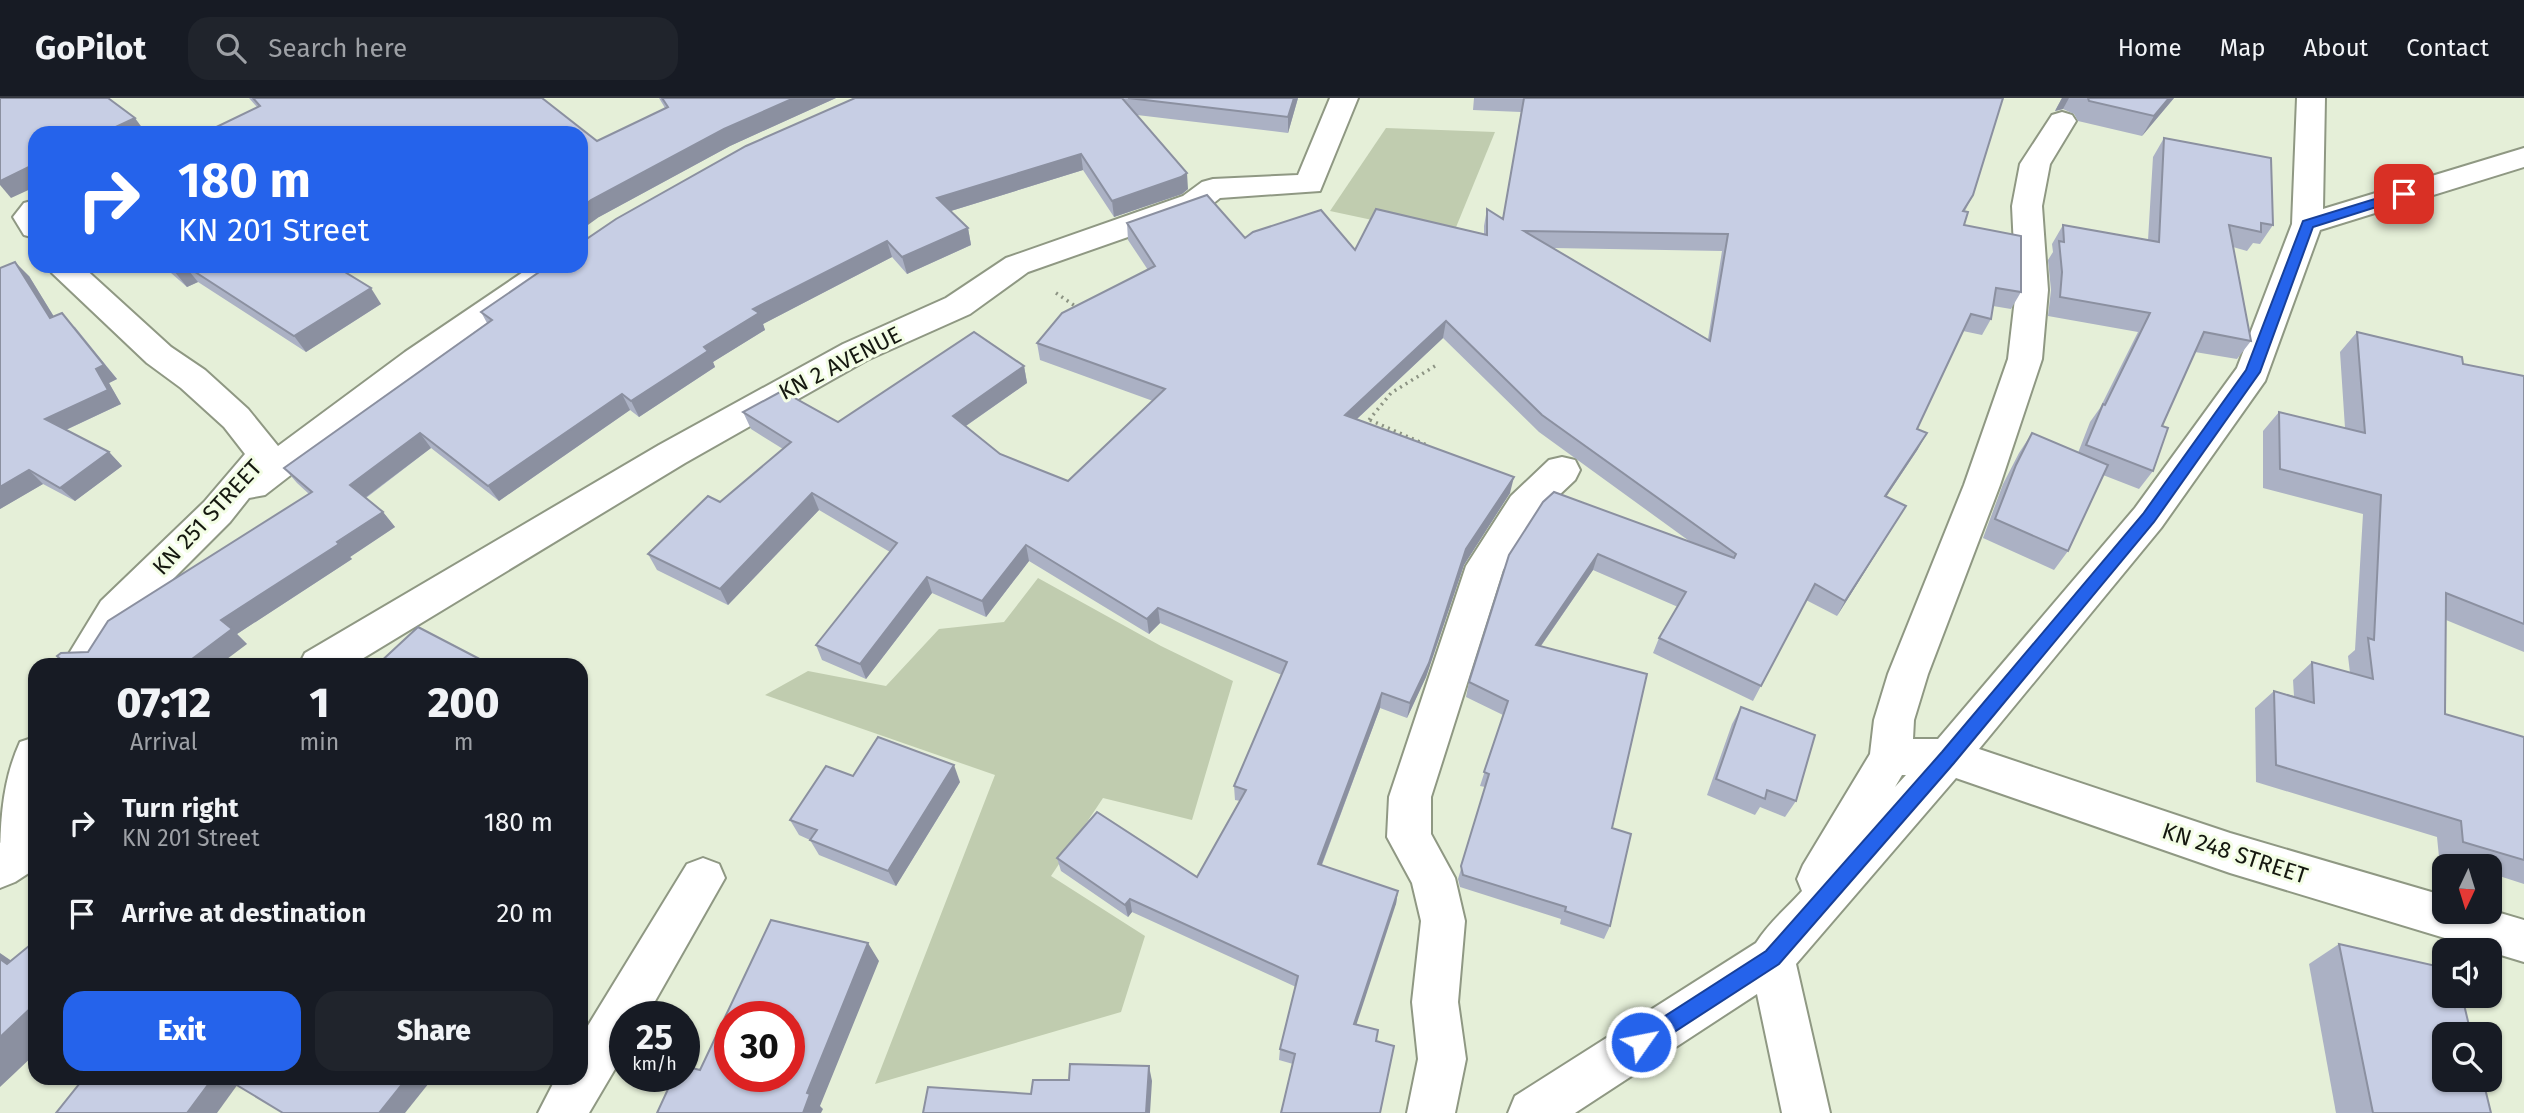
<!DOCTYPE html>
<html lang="en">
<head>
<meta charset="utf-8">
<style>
  body { margin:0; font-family:"Fira Sans",sans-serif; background:#20242c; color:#f1f3f6; height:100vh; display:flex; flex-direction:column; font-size:26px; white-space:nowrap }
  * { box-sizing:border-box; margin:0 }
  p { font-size:23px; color:#9ea1a6 }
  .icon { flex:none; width:38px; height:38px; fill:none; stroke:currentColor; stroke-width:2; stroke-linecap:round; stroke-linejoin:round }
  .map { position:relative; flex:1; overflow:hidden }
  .panel { position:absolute; left:28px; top:560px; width:560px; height:427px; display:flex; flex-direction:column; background:#171b24; border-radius:21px; box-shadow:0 2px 5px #0004 }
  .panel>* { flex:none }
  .guide { position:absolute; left:28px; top:28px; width:560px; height:147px; border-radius:21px; box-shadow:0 2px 5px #0004; background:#2563eb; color:#fff; overflow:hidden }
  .needle { width:46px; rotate:184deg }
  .fabs { position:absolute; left:2432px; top:756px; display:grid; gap:14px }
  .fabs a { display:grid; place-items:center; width:70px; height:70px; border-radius:14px; background:#171b24; box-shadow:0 2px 5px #0004; font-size:35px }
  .speed { position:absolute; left:609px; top:903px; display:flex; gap:14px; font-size:35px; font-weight:700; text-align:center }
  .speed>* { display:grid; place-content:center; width:91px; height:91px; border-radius:50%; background:#171b24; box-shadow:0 2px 5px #0004; line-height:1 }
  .speed small { font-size:18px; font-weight:400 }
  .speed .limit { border:10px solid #d22; background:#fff; color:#111 }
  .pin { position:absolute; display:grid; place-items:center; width:60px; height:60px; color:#fff; margin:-30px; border-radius:14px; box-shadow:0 4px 10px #0006 }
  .me { position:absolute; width:77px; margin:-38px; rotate:57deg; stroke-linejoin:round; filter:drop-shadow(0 0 5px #0008) }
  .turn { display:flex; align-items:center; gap:24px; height:147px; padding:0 35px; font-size:32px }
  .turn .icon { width:91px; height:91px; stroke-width:2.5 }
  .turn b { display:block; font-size:49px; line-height:60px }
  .eta { display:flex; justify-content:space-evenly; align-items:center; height:119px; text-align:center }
  .eta b { font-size:42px; font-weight:800; line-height:49px }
  .action { display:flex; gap:14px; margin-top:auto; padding:14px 35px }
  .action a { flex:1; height:80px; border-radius:21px; background:#2563eb; color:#fff; font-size:28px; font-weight:800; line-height:80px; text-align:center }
  .action a+a { background:#20242c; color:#f1f3f6 }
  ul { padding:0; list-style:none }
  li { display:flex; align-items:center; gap:21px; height:91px; padding:0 35px }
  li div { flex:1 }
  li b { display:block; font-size:26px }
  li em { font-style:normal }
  header { display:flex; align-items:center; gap:42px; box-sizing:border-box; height:98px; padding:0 35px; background:#171b24; border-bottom:2px solid #363941 }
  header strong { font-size:33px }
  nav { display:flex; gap:38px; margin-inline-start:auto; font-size:24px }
  .search { width:490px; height:63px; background:#20242c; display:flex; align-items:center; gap:18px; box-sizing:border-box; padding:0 24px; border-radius:21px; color:#9ea1a6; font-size:26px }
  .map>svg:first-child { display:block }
</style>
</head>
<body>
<header>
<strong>GoPilot</strong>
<div class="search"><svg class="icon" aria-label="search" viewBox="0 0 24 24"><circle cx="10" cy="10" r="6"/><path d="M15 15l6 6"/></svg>Search here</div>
<nav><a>Home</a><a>Map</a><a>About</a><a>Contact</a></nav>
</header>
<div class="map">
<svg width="2524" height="1015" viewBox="0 0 2524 1015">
  <rect width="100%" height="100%" fill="#e5efd8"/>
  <!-- green -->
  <g fill="#c0ccaf">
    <polygon points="1386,30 1495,34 1452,139 1330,113"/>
    <polygon points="1038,480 1161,548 1233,583 1192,722 1103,700 1051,778 1145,838 1121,914 875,986 995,677 765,597 808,573 886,588 939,531 1004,524"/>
  </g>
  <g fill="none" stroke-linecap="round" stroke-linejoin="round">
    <!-- minor casing -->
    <g stroke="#8f9883" stroke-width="4">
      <g id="minor">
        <path d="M 2297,0 L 2325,0 L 2323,111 L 2524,50 L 2524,69 L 2320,132 L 2265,283 L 2161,430 L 1979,651 L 2230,735 L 2445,798 L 2445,814 L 2490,814 L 2490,812 L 2524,822 L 2524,864 L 2230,775 L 1956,680 L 1796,866 L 1830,1015 L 1782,1015 L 1757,896 L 1575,1015 L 1508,1015 L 1515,998 L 1756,845 C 1769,824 1786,811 1802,793 L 1797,781 L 1803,767 L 1870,656 L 1874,622 L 1888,576 L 1964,387 L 2008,261 L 2016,192 L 2012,108 L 2020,66 L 2052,17 L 2062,14 L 2072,17 L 2076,23 L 2050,66 L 2042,108 L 2048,192 L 2042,261 L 2000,387 L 1928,576 L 1914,622 L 1913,641 L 1938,641 L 2135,410 L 2237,270 L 2292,126 ZM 1902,677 L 1906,677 L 1895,689 Z"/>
        <polygon points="35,102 35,140 24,137 13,119 24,105"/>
        <polygon points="47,168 82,168 171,249 205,272 248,311 278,348 405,254 532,168 570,168 565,175 429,270 265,397 249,400 230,424 129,525 103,567 62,567 101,503 204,404 245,356 224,329 181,290 147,265 52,175"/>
        <polygon points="1562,359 1575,362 1580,372 1575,382 1537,418 1503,472 1431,699 1431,736 1455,780 1465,823 1458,904 1466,961 1455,1015 1407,1015 1418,961 1412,904 1421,823 1412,785 1387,739 1389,699 1466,468 1511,398 1549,362"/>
        <path d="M 35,639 L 35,743 L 23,778 L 8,784 L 0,781 C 0,733 0,688 20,644 Z"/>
        <polygon points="703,760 719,766 725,780 646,919 625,919 625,954 589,1015 538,1015 556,980 581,980 581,939 687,766"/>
      </g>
    </g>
    <!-- secondary casing -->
    <g stroke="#8f9883" stroke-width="4">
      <g id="secondary">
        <polygon points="1330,0 1358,0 1320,93 1220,100 1205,112 1028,174 970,216 867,262 685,365 352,567 299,567 305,555 659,347 843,246 946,200 1006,160 1183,98 1202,84 1213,81 1298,77"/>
        <polygon points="35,726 35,771 15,784 0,790 0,745 20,732"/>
      </g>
    </g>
    <!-- path -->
    <g stroke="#8c9383" stroke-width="3.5" stroke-dasharray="2 4.5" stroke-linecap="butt">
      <polyline points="1056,195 1081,212"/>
      <polyline points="1369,322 1391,295 1435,268"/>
      <polyline points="1370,322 1429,348"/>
    </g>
    <!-- minor -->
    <use href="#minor" fill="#fff" fill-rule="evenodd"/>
    <!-- secondary -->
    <use href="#secondary" fill="#fff" fill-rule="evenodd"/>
  </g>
  <!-- wall -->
  <g fill="#abb1c4" fill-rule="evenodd">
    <polygon points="249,0 542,0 597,43 665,10 659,0 836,0 730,48 599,119 257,9"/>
    <polygon points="855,0 1298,0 1288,35 1137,17 1188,91 1182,96 1114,119 1083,72 951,113 968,130 971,147 907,176 892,159 763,226 765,232 713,264 715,269 639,319 630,312 499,403 431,350 366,400 383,414 395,429 350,459 352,461 237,536 247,546 88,554 309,396 297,385 284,370 487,225 481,214 585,142"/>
    <path d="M 1474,0 L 2003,0 L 1973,97 L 1965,113 L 1964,127 L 2021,194 L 2011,211 L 1993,208 L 1991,221 L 1982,237 L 1963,233 L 1917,331 L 1918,351 L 1886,399 L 1906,408 L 1837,518 L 1806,502 L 1753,603 L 1653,555 L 1659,540 L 1678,509 L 1593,472 L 1541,548 L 1612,730 L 1610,828 L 1604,841 L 1560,826 L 1561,821 L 1460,789 L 1458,781 L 1485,689 L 1480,688 L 1503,617 L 1466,599 L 1469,584 L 1509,457 L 1692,445 L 1539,334 L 1443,240 L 1357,321 L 1510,395 L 1464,467 L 1426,579 L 1407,620 L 1380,610 L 1322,767 L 1398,793 L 1396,806 L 1293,966 L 1279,962 L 1280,951 L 1296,889 L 1132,814 L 1128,819 L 1061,773 L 1057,760 L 1197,779 L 1240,703 L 1235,702 L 1234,688 L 1282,577 L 1160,525 L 1149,536 L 1029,463 L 986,519 L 932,495 L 866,581 L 822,562 L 816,547 L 890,454 L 819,412 L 728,507 L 657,472 L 648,456 L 720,404 L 783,351 L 751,331 L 743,314 L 838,324 L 1024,268 L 1027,285 L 966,328 L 1000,356 L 1068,383 L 1153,303 L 1040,262 L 1037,245 L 1148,172 L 1128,142 L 1127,125 L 1245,140 L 1355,152 L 1484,136 L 1484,128 L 1487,111 L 1503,121 L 1521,14 L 1473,12 ZM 1553,150 L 1722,153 L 1708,241 Z"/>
    <polygon points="2062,0 2174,0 2142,38 2078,23 2074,16 2063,11 2055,13"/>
    <polygon points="2164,40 2273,127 2260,146 2253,145 2247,153 2233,149 2251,243 2237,261 2195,254 2162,328 2153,373 2139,391 2103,377 2068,453 2054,472 1983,440 2003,386 2019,355 2032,335 2078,355 2090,324 2100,310 2138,234 2048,218 2051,192 2048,162 2053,154 2052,146 2063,127 2148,142 2153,59"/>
    <polygon points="163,168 335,168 381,206 306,254 198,184 187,189"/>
    <polygon points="29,178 54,219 75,229 117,281 109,285 121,306 66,332 109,354 122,368 75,403 43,386 0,411"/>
    <polygon points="2357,234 2463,266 2524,278 2524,554 2446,522 2445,616 2524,639 2524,786 2490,775 2490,768 2468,768 2439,759 2437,739 2256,684 2255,610 2274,593 2294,598 2293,582 2312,564 2350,575 2348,558 2355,552 2363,416 2263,390 2263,333 2279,314 2345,330 2340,254"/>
    <polygon points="1741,609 1796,703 1785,719 1760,709 1755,717 1707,697 1732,626"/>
    <polygon points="853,678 960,684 896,788 819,757 810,742 799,737 790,722"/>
    <polygon points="2339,846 2491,1015 2336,1015 2309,866"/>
  </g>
  <!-- shaded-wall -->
  <g fill="#8b90a0">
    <polygon points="794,0 836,0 730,48 599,119 581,132 581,110 591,102 724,31"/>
    <polygon points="1294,0 1298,0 1288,35 1288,19"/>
    <polygon points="2062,0 2069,0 2063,11 2055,13"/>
    <polygon points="2169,0 2174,0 2142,38 2154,18"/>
    <polygon points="135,20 146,35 103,35"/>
    <polygon points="1081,56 1083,72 941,116 937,100"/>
    <polygon points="35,66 35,89 11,100 0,87 0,83"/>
    <polygon points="1187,75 1188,91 1182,96 1114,119 1112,103"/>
    <polygon points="968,130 971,147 907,176 902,159"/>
    <polygon points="887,143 892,159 763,226 765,232 713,264 715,269 639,319 631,303 704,249 753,211"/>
    <polygon points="15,164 29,178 64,235 50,220"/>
    <polygon points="184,168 185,168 198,184 187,189 174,173"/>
    <polygon points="371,190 381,206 306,254 294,238"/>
    <polygon points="62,215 117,281 109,285 121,306 59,335 45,321"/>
    <polygon points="1446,223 1443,240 1344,333 1345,317"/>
    <polygon points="1024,268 1027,285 957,334 953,318"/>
    <polygon points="622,296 630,312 499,403 488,388"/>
    <polygon points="420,335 431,350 362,402 350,387"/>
    <polygon points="1927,335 1918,351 1876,414 1885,398"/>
    <polygon points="109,354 122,368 75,403 60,390"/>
    <polygon points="29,372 43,386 0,411 0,389"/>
    <polygon points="1514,379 1510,395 1464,467 1426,579 1407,620 1410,605 1466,451"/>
    <polygon points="812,395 819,412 728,507 720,491"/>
    <polygon points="1906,408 1896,424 1837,518 1845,503"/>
    <polygon points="383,414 395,429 350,459 352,461 237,536 247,546 219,567 184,567 221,522"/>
    <polygon points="1026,447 1029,463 986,519 982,503"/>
    <polygon points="1598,456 1593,472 1531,562 1536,547"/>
    <polygon points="927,479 932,495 866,581 860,566"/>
    <polygon points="1158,510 1160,525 1149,536 1147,521"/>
    <polygon points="1382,595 1380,610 1317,779 1318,766"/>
    <polygon points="954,667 960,684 896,788 888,773"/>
    <polygon points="1398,793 1396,806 1353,937 1354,926"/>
    <polygon points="1130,801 1132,814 1128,819 1125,807"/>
    <polygon points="868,845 879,863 820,1008 823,1011 821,1015 803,1015 807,995"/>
    <polygon points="0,855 35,879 7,866 0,861"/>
    <polygon points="35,906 35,956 0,989 0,939"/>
    <polygon points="1149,968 1152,983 1150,1015 1146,1015"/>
    <polygon points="213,980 226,980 238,986 217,1015 187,1015"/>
    <polygon points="407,980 433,980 405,1015 379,1015"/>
  </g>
  <!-- building -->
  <g fill="#c7cee4" stroke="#8b90a0" stroke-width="2" fill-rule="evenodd">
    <polygon points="0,0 108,0 135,20 103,35 35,35 35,66 0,83"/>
    <polygon points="253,0 542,0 597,43 668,9 662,0 794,0 724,31 591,102 581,110 581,35 204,35 260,8"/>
    <polygon points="855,0 1122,0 1187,75 1181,79 1112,103 1081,56 937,100 968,130 902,159 887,143 753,211 759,215 704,249 708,253 631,303 622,296 488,388 420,335 350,387 383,414 337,444 339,446 221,522 232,531 184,567 67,567 57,558 61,555 88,554 108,523 312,394 284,370 492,222 481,214 548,168 581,168 581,143 585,142 616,121 746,48"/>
    <polygon points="1128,0 1294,0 1288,19"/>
    <path d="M 1524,0 L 2003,0 L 1973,97 L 1963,113 L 1968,114 L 1964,127 L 2021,138 L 2021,194 L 1996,190 L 1991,221 L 1971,216 L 1917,331 L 1927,335 L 1885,398 L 1906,408 L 1845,503 L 1815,486 L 1761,588 L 1659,540 L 1686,494 L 1598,456 L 1536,547 L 1647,576 L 1612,730 L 1631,736 L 1610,828 L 1565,813 L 1566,809 L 1463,777 L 1461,768 L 1489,676 L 1484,674 L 1508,603 L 1469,584 L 1509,457 L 1543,404 L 1554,394 L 1734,460 L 1736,456 L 1542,317 L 1446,223 L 1345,317 L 1514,379 L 1466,451 L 1429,565 L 1410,605 L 1382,595 L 1318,766 L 1398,793 L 1354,926 L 1378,932 L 1376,943 L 1394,948 L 1380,1015 L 1281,1015 L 1295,956 L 1280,951 L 1298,878 L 1130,801 L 1125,807 L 1057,760 L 1097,714 L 1197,779 L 1246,692 L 1234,688 L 1287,564 L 1158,510 L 1147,521 L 1026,447 L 982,503 L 927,479 L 860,566 L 816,547 L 897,445 L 812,395 L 720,491 L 648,456 L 708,398 L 720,404 L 791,344 L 743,314 L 782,293 L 838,324 L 974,234 L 1024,268 L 953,318 L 1000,356 L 1068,383 L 1165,291 L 1037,245 L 1062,215 L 1155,168 L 1127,125 L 1207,97 L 1245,140 L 1253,134 L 1321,112 L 1355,152 L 1376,111 L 1487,137 L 1487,111 L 1503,121 ZM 1524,133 L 1728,136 L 1710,243 Z"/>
    <polygon points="2088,0 2169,0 2154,18 2089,3"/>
    <polygon points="2164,40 2271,60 2273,127 2261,125 2261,134 2229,127 2251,243 2204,234 2162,328 2168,330 2153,373 2086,347 2103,306 2105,307 2150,215 2060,199 2062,174 2059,143 2064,144 2063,127 2159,144"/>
    <polygon points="15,164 50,220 62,215 104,267 96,271 108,292 45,321 109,354 60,390 29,372 0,389 0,170"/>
    <polygon points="168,168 184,168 174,173"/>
    <polygon points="186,168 335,168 371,190 294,238"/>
    <polygon points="2357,234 2462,259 2463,266 2524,278 2524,526 2446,495 2445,616 2524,639 2524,762 2463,744 2461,723 2276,667 2274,593 2314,605 2312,564 2373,581 2368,540 2374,542 2381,397 2280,371 2279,314 2365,335"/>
    <polygon points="2032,335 2108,367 2068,453 1995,421 2016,367"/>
    <polygon points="418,529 491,567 377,567"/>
    <polygon points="1741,609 1815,637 1796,703 1767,692 1765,701 1716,681"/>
    <polygon points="878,639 954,667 888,773 810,742 817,732 790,722 826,668 853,678"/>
    <path d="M 771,822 L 868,845 L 807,995 L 810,996 L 803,1015 L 657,1015 L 674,978 L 684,978 L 684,968 L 700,972 ZM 730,919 L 789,919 L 789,978 L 730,978 Z"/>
    <polygon points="35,843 35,906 0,939 0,861 7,866"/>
    <polygon points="2339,846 2445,870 2445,898 2462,898 2471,936 2445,936 2445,982 2483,982 2491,1015 2373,1015"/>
    <polygon points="1070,966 1149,968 1146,1015 923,1015 928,989 1031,996 1033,982 1069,982"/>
    <polygon points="84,980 213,980 187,1015 56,1015"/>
    <polygon points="225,980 407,980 379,1015 283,1015"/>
  </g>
  <!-- route -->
  <polygon fill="#2563eb" stroke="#184099" stroke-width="2" points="2404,92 2408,93 2408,99 2313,129 2260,274 2154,424 1954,665 1779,866 1648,951 1641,954 1634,951 1632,944 1634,938 1766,853 1942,654 2143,416 2246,272 2303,123"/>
  <g text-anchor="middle" stroke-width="6" stroke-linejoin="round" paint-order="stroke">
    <!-- street labels -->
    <g font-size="23" fill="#151810" stroke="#f3fde5">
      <text transform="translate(840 265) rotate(-27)" y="8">KN 2 AVENUE</text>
      <text transform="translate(207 419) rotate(-47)" y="8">KN 251 STREET</text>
      <text transform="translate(2235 755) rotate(18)" y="8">KN 248 STREET</text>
    </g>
  </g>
</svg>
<div class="fabs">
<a><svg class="needle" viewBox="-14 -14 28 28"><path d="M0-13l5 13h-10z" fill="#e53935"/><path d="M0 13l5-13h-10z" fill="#9ea1a6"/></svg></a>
<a><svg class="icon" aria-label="sound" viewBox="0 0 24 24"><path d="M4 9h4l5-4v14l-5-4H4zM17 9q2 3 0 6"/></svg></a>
<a><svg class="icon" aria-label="search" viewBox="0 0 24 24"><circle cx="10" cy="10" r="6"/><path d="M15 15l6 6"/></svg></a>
</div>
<div class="speed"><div>25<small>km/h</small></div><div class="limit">30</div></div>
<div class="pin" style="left:2404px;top:96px;background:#d93025"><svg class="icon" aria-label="arrive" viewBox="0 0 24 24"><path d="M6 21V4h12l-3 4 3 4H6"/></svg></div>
<svg class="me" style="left:1641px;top:944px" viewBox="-20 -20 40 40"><circle r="17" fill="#2563eb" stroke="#fff" stroke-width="3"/><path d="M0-11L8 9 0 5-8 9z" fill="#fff"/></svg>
<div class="guide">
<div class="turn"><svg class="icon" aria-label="right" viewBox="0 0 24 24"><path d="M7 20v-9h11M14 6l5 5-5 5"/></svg><div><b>180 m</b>KN 201 Street</div></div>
</div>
<section class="panel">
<div class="eta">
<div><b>07:12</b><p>Arrival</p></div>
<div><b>1</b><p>min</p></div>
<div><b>200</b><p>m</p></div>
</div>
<ul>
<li><svg class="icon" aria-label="right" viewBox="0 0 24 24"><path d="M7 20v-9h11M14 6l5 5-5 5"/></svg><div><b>Turn right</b><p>KN 201 Street</p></div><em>180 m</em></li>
<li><svg class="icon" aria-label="arrive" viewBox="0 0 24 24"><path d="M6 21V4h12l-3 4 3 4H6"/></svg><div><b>Arrive at destination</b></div><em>20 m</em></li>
</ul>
<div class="action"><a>Exit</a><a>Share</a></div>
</section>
</div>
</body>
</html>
